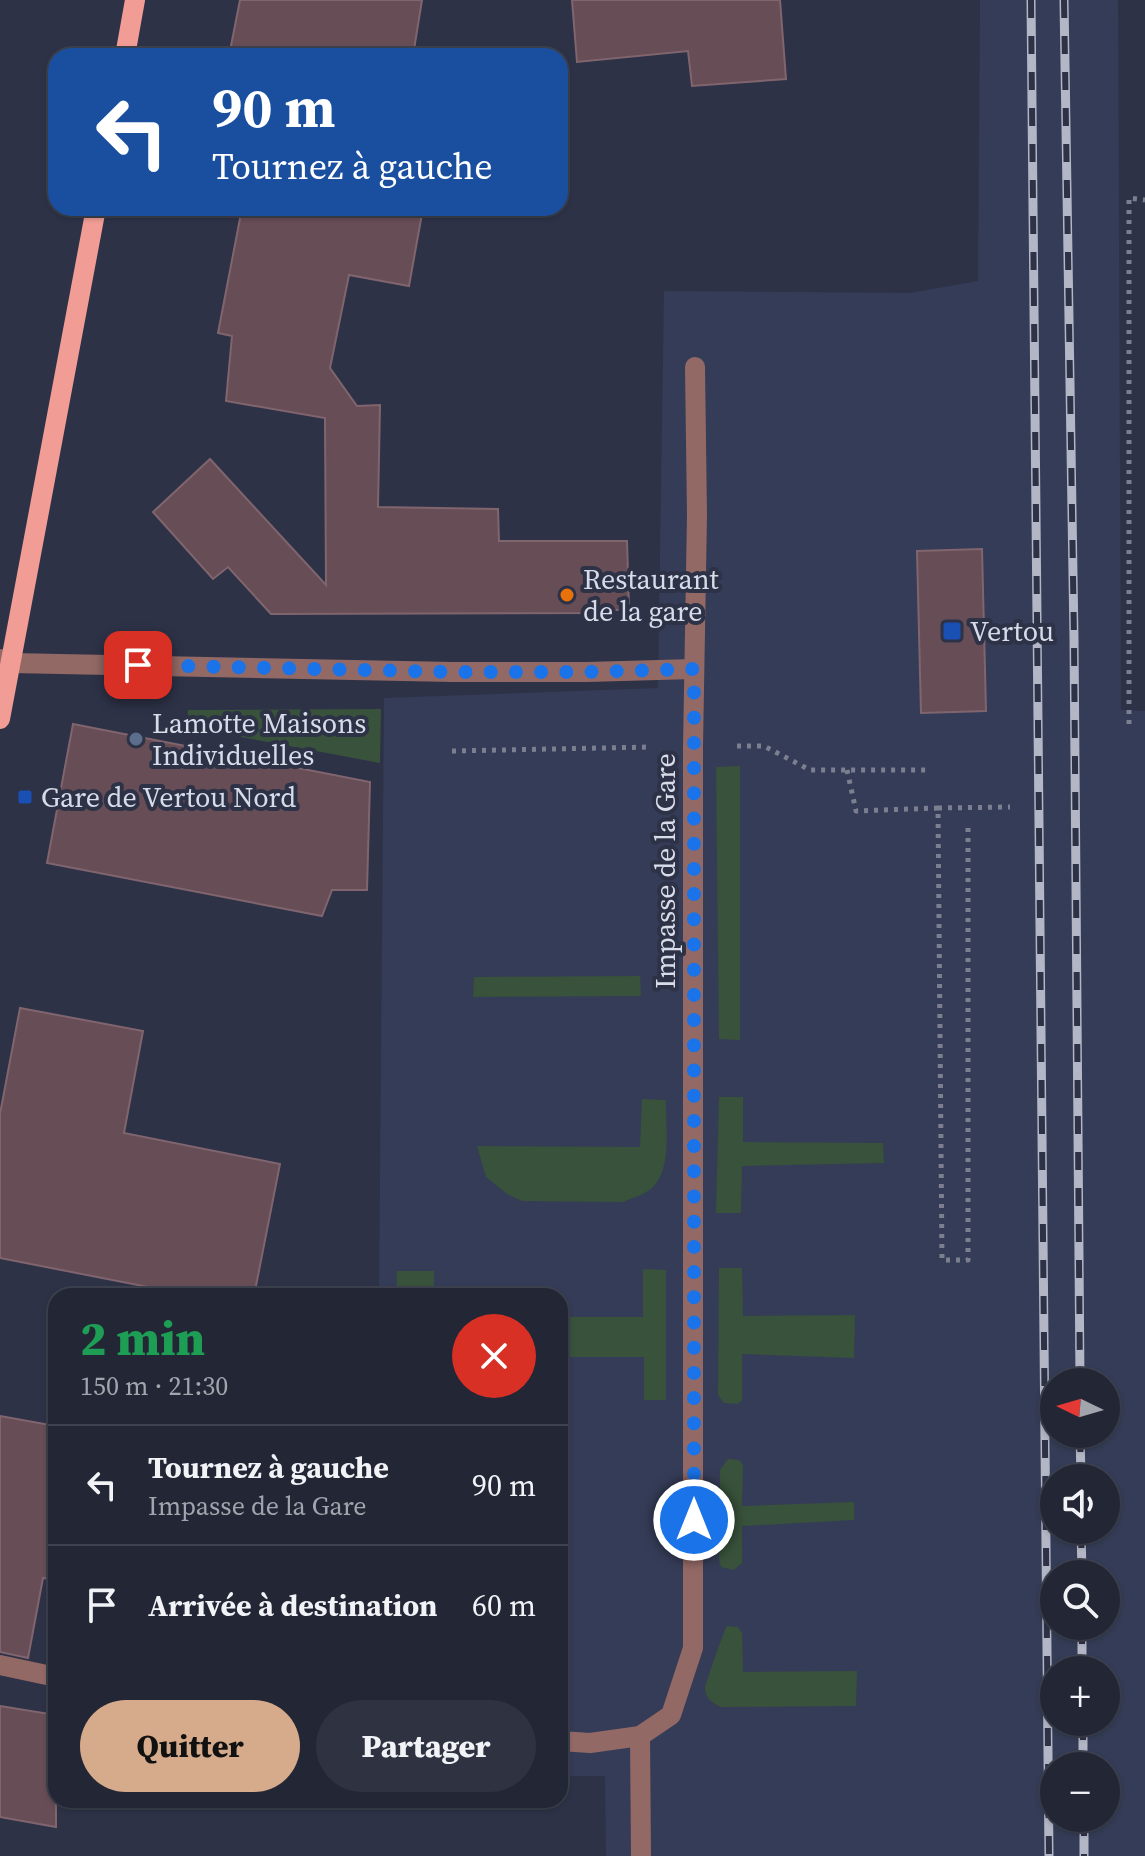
<!DOCTYPE html>
<html lang="fr">
<head>
<meta charset="utf-8">
<style>
  body { margin:0; font-family:"Source Serif 4",serif; background:#2e3241; color:#f1f3f6; height:100vh; display:flex; flex-direction:column; font-size:30px; white-space:nowrap }
  * { box-sizing:border-box; margin:0 }
  p { font-size:26px; color:#a2a5ad }
  .icon { flex:none; width:44px; height:44px; fill:none; stroke:currentColor; stroke-width:2; stroke-linecap:round; stroke-linejoin:round }
  .map { position:relative; flex:1; overflow:hidden }
  .side { position:absolute; left:48px; top:1288px; width:520px; height:520px; display:flex; flex-direction:column; background:#222635; border-radius:24px; box-shadow:0 2px 6px #0004,0 0 0 2px #3f4350 }
  .side>* { flex:none }
  .top-card { position:absolute; left:48px; top:48px; width:520px; height:168px; border-radius:24px; box-shadow:0 2px 6px #0004,0 0 0 2px #3f4350; background:#1a4fa0; color:#fff; overflow:hidden }
  .needle { width:52px; rotate:275deg }
  .tools { position:absolute; left:1040px; top:1368px; display:grid; gap:16px }
  .tools a { display:grid; place-items:center; width:80px; height:80px; border-radius:50%; background:#222635; box-shadow:0 2px 6px #0004,0 0 0 2px #3f4350; font-size:40px }
  .pin { position:absolute; display:grid; place-items:center; width:68px; height:68px; color:#fff; margin:-34px; border-radius:16px; box-shadow:0 4px 12px #0006 }
  .me { position:absolute; width:88px; margin:-44px; rotate:0deg; stroke-linejoin:round; filter:drop-shadow(0 0 6px #0008) }
  .turn { display:flex; align-items:center; gap:28px; height:168px; padding:0 32px; font-size:36px }
  .turn .icon { width:104px; height:104px; stroke-width:2.5 }
  .turn b { display:block; font-size:56px; line-height:68px }
  .round { display:grid; place-items:center; flex:none; width:84px; height:84px; border-radius:42px; background:#2e3241 }
  .summary { display:flex; align-items:center; justify-content:space-between; height:136px; padding:0 32px }
  h1 { font-size:48px; font-weight:800; line-height:60px; color:#1e9e55 }
  .button { display:flex; gap:16px; margin-top:auto; padding:16px 32px }
  .button a { flex:1; height:92px; border-radius:48px; background:#d6ab8b; color:#111; font-size:32px; font-weight:800; line-height:92px; text-align:center }
  .button a+a { background:#2e3241; color:#f1f3f6 }
  ul { padding:0; list-style:none }
  li { display:flex; align-items:center; gap:24px; height:120px; padding:0 32px; border-top:2px solid #3f4350 }
  li div { flex:1 }
  li b { display:block; font-size:30px }
  li em { font-style:normal }
  .map>svg:first-child { display:block }
</style>
</head>
<body>
<div class="map">
<svg width="1145" height="1856" viewBox="0 0 1145 1856">
  <rect width="100%" height="100%" fill="#2d3247"/>
  <!-- built -->
  <path fill="#353c57" fill-rule="evenodd" d="M 980,0 L 1118,0 L 1121,710 L 1145,711 L 1145,1856 L 606,1856 L 605,1776 L 560,1776 L 560,1296 L 379,1296 L 384,698 L 658,688 L 664,291 L 910,293 L 978,281 ZM 1054,1382 L 1106,1382 L 1106,1434 L 1054,1434 ZM 1054,1478 L 1106,1478 L 1106,1530 L 1054,1530 ZM 1054,1574 L 1106,1574 L 1106,1626 L 1054,1626 ZM 1054,1670 L 1106,1670 L 1106,1722 L 1054,1722 ZM 1054,1766 L 1106,1766 L 1106,1818 L 1054,1818 Z"/>
  <!-- green -->
  <g fill="#38523b">
    <polygon points="381,709 380,763 187,727 188,710"/>
    <polygon points="740,766 740,1040 719,1039 716,767"/>
    <polygon points="640,976 641,996 473,997 474,977"/>
    <polygon points="719,1097 743,1097 743,1142 883,1143 884,1163 742,1166 741,1213 716,1213"/>
    <path d="M 642,1099 L 666,1100 C 665,1125 673,1168 652,1188 C 644,1195 632,1198 623,1202 L 522,1201 L 507,1194 L 486,1177 L 477,1146 L 640,1147 Z"/>
    <polygon points="719,1268 742,1268 743,1316 855,1315 854,1358 742,1354 742,1400 738,1404 724,1403 718,1395"/>
    <polygon points="643,1269 666,1270 666,1400 644,1400 644,1357 560,1357 560,1317 643,1317"/>
    <polygon points="397,1271 434,1271 434,1296 396,1296"/>
    <polygon points="728,1459 739,1460 743,1465 742,1506 854,1502 854,1520 742,1526 742,1563 734,1570 721,1567 719,1560 720,1470"/>
    <path d="M 727,1626 L 738,1627 L 742,1633 L 743,1672 L 857,1671 L 856,1706 L 721,1707 C 712,1703 705,1698 705,1688 C 706,1682 724,1630 727,1626 Z"/>
  </g>
  <!-- building -->
  <g fill="#674d56" stroke="#80656e" stroke-width="2">
    <polygon points="240,0 422,0 413,56 229,56"/>
    <polygon points="572,0 780,0 786,79 692,86 688,51 577,62"/>
    <polygon points="242,208 423,208 409,286 349,275 330,368 357,406 380,405 378,507 498,509 499,541 627,541 629,609 603,611 603,613 271,614 228,567 213,579 153,512 210,459 326,585 325,418 226,401 232,336 218,333"/>
    <polygon points="982,549 986,711 921,713 917,551"/>
    <polygon points="73,724 370,782 367,890 332,890 322,916 47,863"/>
    <polygon points="20,1008 143,1031 124,1133 280,1164 254,1296 194,1296 0,1258 0,1114"/>
    <polygon points="0,1416 56,1426 56,1580 43,1578 28,1658 0,1652"/>
    <polygon points="0,1706 56,1715 56,1827 0,1817"/>
  </g>
  <g fill="none" stroke-linecap="round" stroke-linejoin="round">
    <!-- path -->
    <g stroke="#7b7f90" stroke-width="5" stroke-dasharray="4 6" stroke-linecap="butt">
      <polyline points="1129,724 1129,198 1145,200"/>
      <polyline points="737,746 764,746 810,770 929,770"/>
      <polyline points="452,751 651,747"/>
      <polyline points="847,770 856,811 938,808"/>
      <polyline points="968,828 968,1260 942,1260 938,808 1010,807"/>
    </g>
    <!-- minor -->
    <g stroke="#936965" stroke-width="20">
      <polyline points="0,659 11,663 452,672 587,672 694,669"/>
      <polyline points="0,1665 56,1677"/>
      <polyline points="640,1736 641,1856"/>
      <polyline points="560,1741 590,1743 640,1736 671,1715 693,1648 693,747 697,515 695,367"/>
    </g>
    <!-- major -->
    <g stroke="#f19d95" stroke-width="20">
      <polyline points="125,56 135,0"/>
      <polyline points="0,719 96,208"/>
    </g>
    <!-- rail casing -->
    <g stroke="#b2b6c5" stroke-width="9">
      <g id="rail">
        <polyline points="1031,0 1049,1856"/>
        <polyline points="1064,0 1074,639 1080,1382"/>
        <polyline points="1080,1434 1081,1478"/>
        <polyline points="1081,1530 1082,1574"/>
        <polyline points="1082,1626 1082,1670"/>
        <polyline points="1083,1722 1083,1766"/>
        <polyline points="1084,1818 1084,1856"/>
      </g>
    </g>
    <!-- rail -->
    <use href="#rail" stroke="#2d3247" stroke-width="6" stroke-dasharray="18" stroke-linecap="butt"/>
  </g>
  <g fill="none" stroke-linecap="round" stroke-linejoin="round">
    <!-- route -->
    <polyline stroke="#1a73e8" stroke-width="14" stroke-dasharray="0 25.2" points="138,665 452,672 587,672 694,669 694,1520"/>
  </g>
  <!-- markers -->
  <circle fill="#e8710a" stroke="#2d3247" stroke-width="3" cx="567" cy="595" r="8"/>
  <g fill="#1a4fb4" stroke="#2d3247" stroke-width="3">
    <rect x="942" y="621" width="20" height="20" rx="4"/>
    <rect x="17" y="789" width="16" height="16" rx="4"/>
  </g>
  <circle fill="#5c6f8a" stroke="#2d3247" stroke-width="3" cx="136" cy="739" r="8"/>
  <g text-anchor="middle" stroke-width="8" stroke-linejoin="round" paint-order="stroke">
    <!-- poi labels -->
    <g font-size="28" fill="#d8dce9" stroke="#2d3247" text-anchor="start">
      <text x="583" y="589">Restaurant<tspan x="583" dy="32">de la gare</tspan></text>
      <text x="970" y="641">Vertou</text>
      <text x="152" y="733">Lamotte Maisons<tspan x="152" dy="32">Individuelles</tspan></text>
      <text x="41" y="807">Gare de Vertou Nord</text>
    </g>
    <!-- street labels -->
    <g font-size="28" fill="#d8dce9" stroke="#2d3247">
      <text transform="translate(665 871) rotate(-90)" y="10">Impasse de la Gare</text>
    </g>
  </g>
</svg>
<div class="tools">
<a><svg class="needle" viewBox="-14 -14 28 28"><path d="M0-13l5 13h-10z" fill="#e53935"/><path d="M0 13l5-13h-10z" fill="#a2a5ad"/></svg></a>
<a><svg class="icon" aria-label="sound" viewBox="0 0 24 24"><path d="M4 9h4l5-4v14l-5-4H4zM17 9q2 3 0 6"/></svg></a>
<a><svg class="icon" aria-label="search" viewBox="0 0 24 24"><circle cx="10" cy="10" r="6"/><path d="M15 15l6 6"/></svg></a>
<a>+</a>
<a>−</a>
</div>
<div class="pin" style="left:138px;top:665px;background:#d93025"><svg class="icon" aria-label="arrive" viewBox="0 0 24 24"><path d="M6 21V4h12l-3 4 3 4H6"/></svg></div>
<svg class="me" style="left:694px;top:1520px" viewBox="-20 -20 40 40"><circle r="17" fill="#1a73e8" stroke="#fff" stroke-width="3"/><path d="M0-11L8 9 0 5-8 9z" fill="#fff"/></svg>
<div class="top-card">
<div class="turn"><svg class="icon" aria-label="left" viewBox="0 0 24 24"><path d="M17 20v-9H6M10 6l-5 5 5 5"/></svg><div><b>90 m</b>Tournez à gauche</div></div>
</div>
<section class="side">
<div class="summary"><div><h1>2 min</h1><p>150 m · 21:30</p></div><a class="round" style="background:#d93025;color:#fff"><svg class="icon" aria-label="close" viewBox="0 0 24 24"><path d="M6 6l12 12M18 6L6 18"/></svg></a></div>
<ul>
<li><svg class="icon" aria-label="left" viewBox="0 0 24 24"><path d="M17 20v-9H6M10 6l-5 5 5 5"/></svg><div><b>Tournez à gauche</b><p>Impasse de la Gare</p></div><em>90 m</em></li>
<li><svg class="icon" aria-label="arrive" viewBox="0 0 24 24"><path d="M6 21V4h12l-3 4 3 4H6"/></svg><div><b>Arrivée à destination</b></div><em>60 m</em></li>
</ul>
<div class="button"><a>Quitter</a><a>Partager</a></div>
</section>
</div>
</body>
</html>
